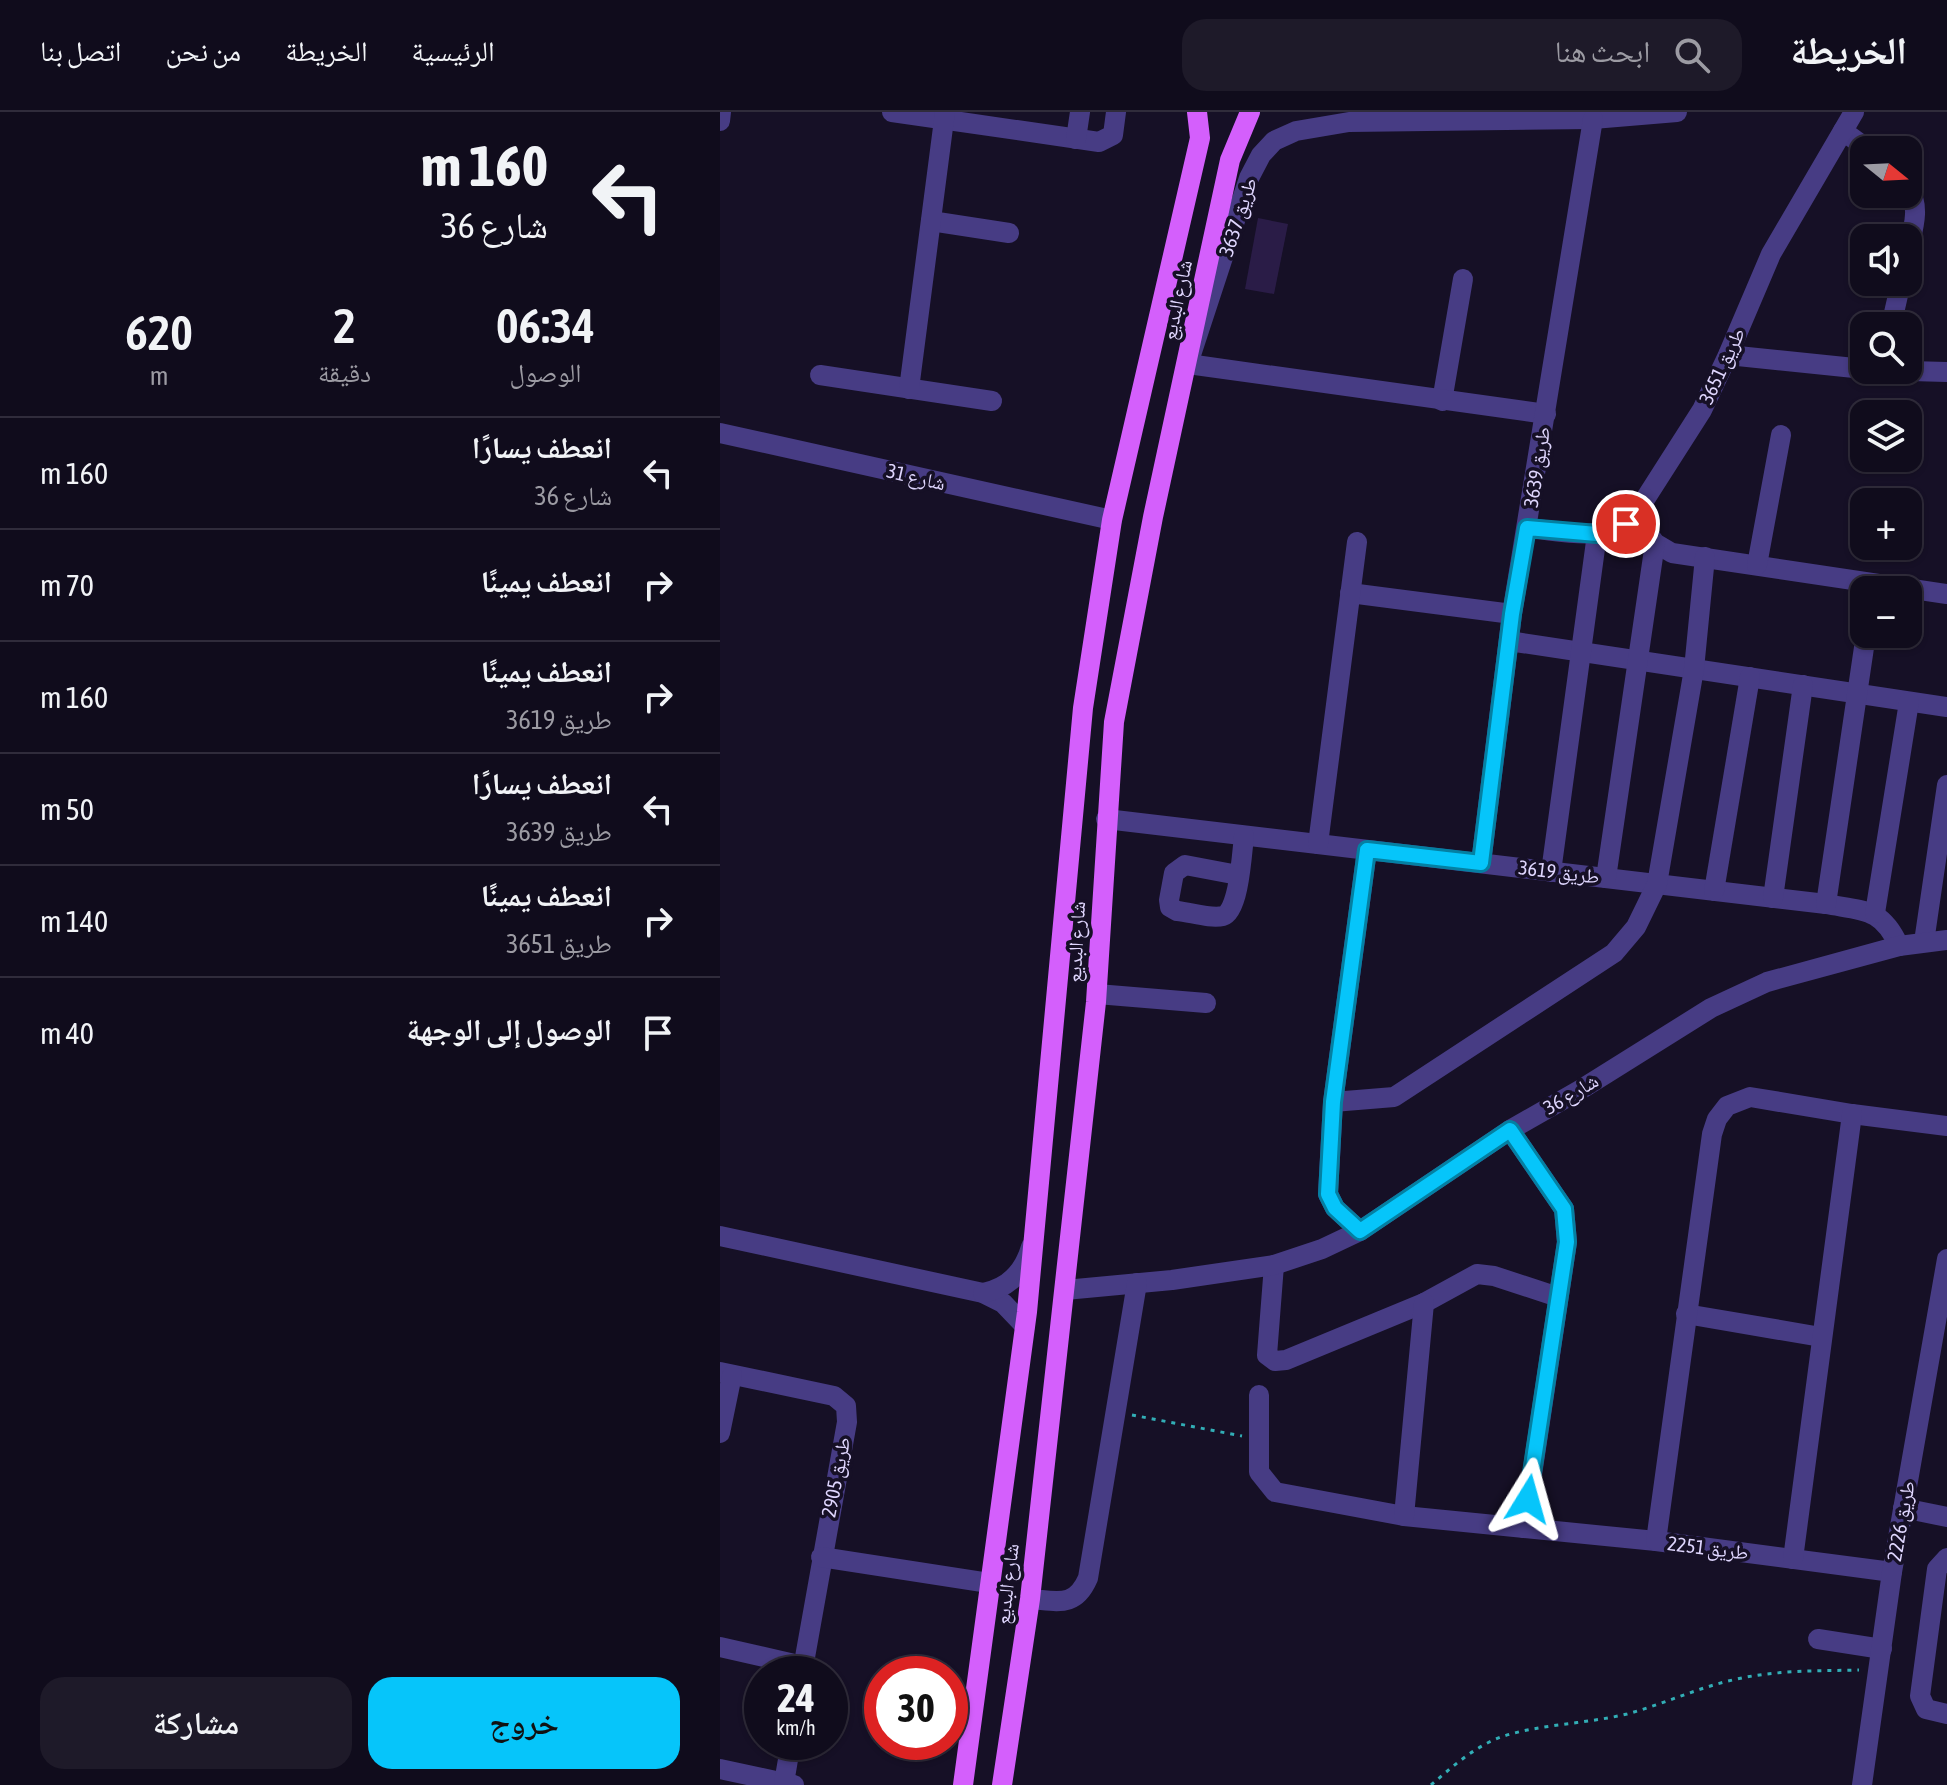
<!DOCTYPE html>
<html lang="ar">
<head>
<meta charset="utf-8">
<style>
  body { margin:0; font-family:"Asap Condensed","Noto Naskh Arabic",sans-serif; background:#1e1a29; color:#f1f3f6; direction:rtl; height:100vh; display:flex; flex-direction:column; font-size:30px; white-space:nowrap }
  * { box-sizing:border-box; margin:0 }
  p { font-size:26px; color:#9c9ba3 }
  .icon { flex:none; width:44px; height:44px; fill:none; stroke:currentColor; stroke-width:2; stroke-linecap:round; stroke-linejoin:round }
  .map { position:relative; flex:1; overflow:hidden; direction:ltr }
  .sheet { display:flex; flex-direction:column; background:#100c1c; width:720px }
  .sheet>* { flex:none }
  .guide { background:#100c1c; color:#f1f3f6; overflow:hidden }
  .needle { width:52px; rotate:108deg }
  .tools { position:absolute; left:1130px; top:24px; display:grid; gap:16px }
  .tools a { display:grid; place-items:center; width:72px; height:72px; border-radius:16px; background:#100c1c; box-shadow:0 2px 6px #0004,0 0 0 2px #302c3b; font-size:40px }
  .speed { position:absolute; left:24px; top:1544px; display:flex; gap:16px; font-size:40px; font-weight:700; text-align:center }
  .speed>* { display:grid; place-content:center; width:104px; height:104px; border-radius:50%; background:#100c1c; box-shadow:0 2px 6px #0004,0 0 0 2px #302c3b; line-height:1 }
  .speed small { font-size:20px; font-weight:400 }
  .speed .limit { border:12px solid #d22; background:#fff; color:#111 }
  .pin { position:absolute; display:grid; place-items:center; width:68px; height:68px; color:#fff; margin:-34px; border:4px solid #fff; border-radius:50%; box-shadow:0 2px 8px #0007 }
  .me { position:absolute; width:88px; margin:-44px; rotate:8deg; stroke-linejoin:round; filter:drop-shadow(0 0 6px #0008) }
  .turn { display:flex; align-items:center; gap:28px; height:168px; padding:0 40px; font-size:36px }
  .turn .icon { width:104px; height:104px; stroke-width:2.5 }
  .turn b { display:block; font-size:56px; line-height:68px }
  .eta { display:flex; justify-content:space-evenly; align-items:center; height:136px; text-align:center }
  .eta b { font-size:48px; font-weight:600; line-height:56px }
  .action { display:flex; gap:16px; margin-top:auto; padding:16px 40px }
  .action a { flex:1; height:92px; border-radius:24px; background:#06c5fa; color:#111; font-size:32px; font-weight:600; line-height:92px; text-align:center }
  .action a+a { background:#1e1a29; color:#f1f3f6 }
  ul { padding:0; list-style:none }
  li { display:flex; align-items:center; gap:24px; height:112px; padding:0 40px; border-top:2px solid #302c3b }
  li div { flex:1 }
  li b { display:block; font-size:30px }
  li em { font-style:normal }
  header { display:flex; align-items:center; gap:48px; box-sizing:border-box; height:112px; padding:0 40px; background:#100c1c; border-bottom:2px solid #302c3b }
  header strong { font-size:38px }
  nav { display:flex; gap:44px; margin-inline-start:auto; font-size:28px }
  .search { width:560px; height:72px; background:#1e1a29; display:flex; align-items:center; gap:20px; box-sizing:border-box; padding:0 28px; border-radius:24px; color:#9c9ba3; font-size:30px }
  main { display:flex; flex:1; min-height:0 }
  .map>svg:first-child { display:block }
</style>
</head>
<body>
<header>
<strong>الخريطة</strong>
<div class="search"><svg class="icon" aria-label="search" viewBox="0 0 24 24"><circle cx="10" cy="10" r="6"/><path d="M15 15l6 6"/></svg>ابحث هنا</div>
<nav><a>الرئيسية</a><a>الخريطة</a><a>من نحن</a><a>اتصل بنا</a></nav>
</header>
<main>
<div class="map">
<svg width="1227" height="1673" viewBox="0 0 1227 1673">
  <rect width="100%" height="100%" fill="#161026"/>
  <!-- building -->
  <polygon fill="#2a1c47" points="538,106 568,112 554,182 525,177"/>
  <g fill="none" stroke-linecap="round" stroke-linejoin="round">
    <!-- path -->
    <g stroke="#32aeb6" stroke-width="3" stroke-dasharray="4 6" stroke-linecap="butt">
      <polyline points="412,1303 522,1324"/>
      <path d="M 711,1673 C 732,1655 754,1635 781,1625 C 819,1612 866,1612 907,1602 C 944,1592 979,1575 1017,1567 C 1057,1558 1098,1559 1139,1558"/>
    </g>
    <!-- minor -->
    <g stroke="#473c84" stroke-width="20">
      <polyline points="172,0 379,30 393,23 396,0"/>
      <polyline points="0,9 1,0"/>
      <polyline points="1123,19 1149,38"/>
      <polyline points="356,27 360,0"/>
      <path d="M 1188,75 C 1201,95 1193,117 1188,139"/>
      <polyline points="211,109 289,121"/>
      <polyline points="1171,214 1181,170"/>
      <polyline points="1008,243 1144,257"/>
      <polyline points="1153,258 1227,260"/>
      <polyline points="100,263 272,289"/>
      <polyline points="189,277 225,0"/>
      <polyline points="722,289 743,167"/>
      <polyline points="826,302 468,252 529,66 541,43 554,29 576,19 629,10 873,7 957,0"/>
      <polyline points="0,321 392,408"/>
      <polyline points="915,403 935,431 952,441 1227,482"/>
      <path d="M 807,416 C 845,419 885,432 915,403 L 982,298 L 1008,243 L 1051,142 L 1134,0"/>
      <polyline points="1037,453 1061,323"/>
      <polyline points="630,481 792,502"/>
      <polyline points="789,529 1227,595"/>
      <path d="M 386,707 L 1106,792 C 1144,799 1162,796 1179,834"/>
      <polyline points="598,732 637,430"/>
      <polyline points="761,751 792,502 873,7"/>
      <polyline points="831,760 877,422"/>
      <path d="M 518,763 L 465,753 L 454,761 L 449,788 L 450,795 L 457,799 C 470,800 490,807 503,804 C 519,800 522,740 524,724"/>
      <polyline points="886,766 935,431"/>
      <polyline points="994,779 1030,565"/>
      <polyline points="1053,786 1083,573"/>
      <polyline points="1106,792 1146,522"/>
      <polyline points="1155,801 1189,590"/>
      <polyline points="1204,830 1227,673"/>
      <polyline points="377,882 486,891"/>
      <polyline points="613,990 674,985 894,841 916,815 937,772 974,557 985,445"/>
      <polyline points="790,1018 844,1097 847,1130 804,1416"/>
      <polyline points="640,1119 615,1096 608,1082 613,990 647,738"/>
      <polyline points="0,1124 263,1181 283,1191 305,1214"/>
      <polyline points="554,1153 547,1243 555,1249 566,1248 704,1191 757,1162 774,1164 838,1185"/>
      <polyline points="345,1178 452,1168 554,1153 602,1137 640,1119 790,1018 860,978 991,896 1047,870 1179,834 1227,828"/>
      <path d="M 263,1181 C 289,1176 304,1160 311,1135"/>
      <polyline points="966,1202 1101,1225"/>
      <polyline points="0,1260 114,1284 126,1294 127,1310 82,1562"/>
      <polyline points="539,1283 539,1360 555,1380 684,1404 936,1429 1172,1460"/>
      <polyline points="0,1321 12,1263"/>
      <polyline points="1183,1396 1227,1405"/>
      <polyline points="684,1404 704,1191"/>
      <polyline points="936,1429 992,1022 997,1007 1007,994 1030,985 1132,1002 1227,1014"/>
      <polyline points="101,1445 269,1471"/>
      <polyline points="1227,1446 1217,1457 1200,1584 1206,1597 1227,1602"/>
      <polyline points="1073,1447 1132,1002"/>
      <path d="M 310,1487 C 338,1489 355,1496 368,1466 L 417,1171"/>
      <polyline points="1098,1527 1162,1537"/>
      <polyline points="0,1535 83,1554"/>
      <polyline points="0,1657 74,1673"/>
      <polyline points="64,1671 71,1630"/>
      <polyline points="1142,1673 1172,1460 1227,1147"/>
    </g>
    <!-- major -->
    <g stroke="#d45ffc" stroke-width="20">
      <polyline points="243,1673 307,1200 363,596 392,408 480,26 477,0"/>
      <polyline points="282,1673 310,1487 376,890 394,610 433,405 510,48 530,0"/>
    </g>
  </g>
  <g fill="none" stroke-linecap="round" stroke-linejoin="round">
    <!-- route casing -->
    <g stroke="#0480a2" stroke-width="20">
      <polyline id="route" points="808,1387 847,1130 844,1097 790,1018 640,1119 615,1096 608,1082 613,990 647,738 761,751 792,502 807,416 877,422 906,412"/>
    </g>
    <!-- route -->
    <use href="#route" stroke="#06c5fa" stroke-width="14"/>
  </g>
  <g text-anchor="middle" stroke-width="7" stroke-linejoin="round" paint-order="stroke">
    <!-- street labels -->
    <g font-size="20" fill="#dfd6fe" stroke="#161026">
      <text transform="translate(518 105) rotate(-72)" y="7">طريق 3637</text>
      <text transform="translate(457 188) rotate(-78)" y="7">شارع البديع</text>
      <text transform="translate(1002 254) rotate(-65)" y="7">طريق 3651</text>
      <text transform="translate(817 355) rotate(-81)" y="7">طريق 3639</text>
      <text transform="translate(196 365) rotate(13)" y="7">شارع 31</text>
      <text transform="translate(839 760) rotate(7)" y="7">طريق 3619</text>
      <text transform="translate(356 830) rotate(-87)" y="7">شارع البديع</text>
      <text transform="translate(851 982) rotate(-31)" y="7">شارع 36</text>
      <text transform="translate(116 1365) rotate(-79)" y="7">طريق 2905</text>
      <text transform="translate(1181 1409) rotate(-80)" y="7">طريق 2226</text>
      <text transform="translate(988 1436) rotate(7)" y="7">طريق 2251</text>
      <text transform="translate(287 1472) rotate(-83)" y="7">شارع البديع</text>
    </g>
  </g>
</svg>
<div class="tools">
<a><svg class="needle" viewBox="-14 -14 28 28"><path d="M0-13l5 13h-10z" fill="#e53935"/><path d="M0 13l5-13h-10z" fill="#9c9ba3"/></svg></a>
<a><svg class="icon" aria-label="sound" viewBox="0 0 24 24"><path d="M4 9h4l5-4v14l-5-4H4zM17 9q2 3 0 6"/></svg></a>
<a><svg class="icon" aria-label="search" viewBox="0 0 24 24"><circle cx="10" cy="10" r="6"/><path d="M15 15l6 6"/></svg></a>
<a><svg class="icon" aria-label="layers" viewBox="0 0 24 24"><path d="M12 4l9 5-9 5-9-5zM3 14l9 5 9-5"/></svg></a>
<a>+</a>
<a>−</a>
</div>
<div class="speed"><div>24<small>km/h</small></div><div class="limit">30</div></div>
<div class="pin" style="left:906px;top:412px;background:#d93025"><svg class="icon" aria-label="arrive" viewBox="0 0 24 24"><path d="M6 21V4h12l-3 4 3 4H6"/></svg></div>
<svg class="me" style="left:808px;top:1387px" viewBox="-20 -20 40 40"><path d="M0-17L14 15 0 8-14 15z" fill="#06c5fa" stroke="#fff" stroke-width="4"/></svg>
</div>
<section class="sheet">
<div class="guide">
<div class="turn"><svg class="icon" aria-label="left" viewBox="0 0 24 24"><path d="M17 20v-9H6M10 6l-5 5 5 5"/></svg><div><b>160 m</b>شارع 36</div></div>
</div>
<div class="eta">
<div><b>06:34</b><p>الوصول</p></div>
<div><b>2</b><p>دقيقة</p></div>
<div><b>620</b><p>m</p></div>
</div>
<ul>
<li><svg class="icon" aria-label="left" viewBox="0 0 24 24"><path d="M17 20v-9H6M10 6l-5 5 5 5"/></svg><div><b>انعطف يسارًا</b><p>شارع 36</p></div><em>160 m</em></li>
<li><svg class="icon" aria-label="right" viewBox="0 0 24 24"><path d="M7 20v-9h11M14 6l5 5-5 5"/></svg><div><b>انعطف يمينًا</b></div><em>70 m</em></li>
<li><svg class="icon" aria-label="right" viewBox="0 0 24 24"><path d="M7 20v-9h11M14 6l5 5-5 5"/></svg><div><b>انعطف يمينًا</b><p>طريق 3619</p></div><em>160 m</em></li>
<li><svg class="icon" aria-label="left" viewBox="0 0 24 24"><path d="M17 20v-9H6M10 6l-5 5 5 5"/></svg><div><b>انعطف يسارًا</b><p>طريق 3639</p></div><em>50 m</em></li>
<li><svg class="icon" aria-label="right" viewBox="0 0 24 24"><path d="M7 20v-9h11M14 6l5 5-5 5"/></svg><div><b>انعطف يمينًا</b><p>طريق 3651</p></div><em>140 m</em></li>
<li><svg class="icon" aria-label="arrive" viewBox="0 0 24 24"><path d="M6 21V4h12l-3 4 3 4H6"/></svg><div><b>الوصول إلى الوجهة</b></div><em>40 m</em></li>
</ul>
<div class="action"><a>خروج</a><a>مشاركة</a></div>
</section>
</main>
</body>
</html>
